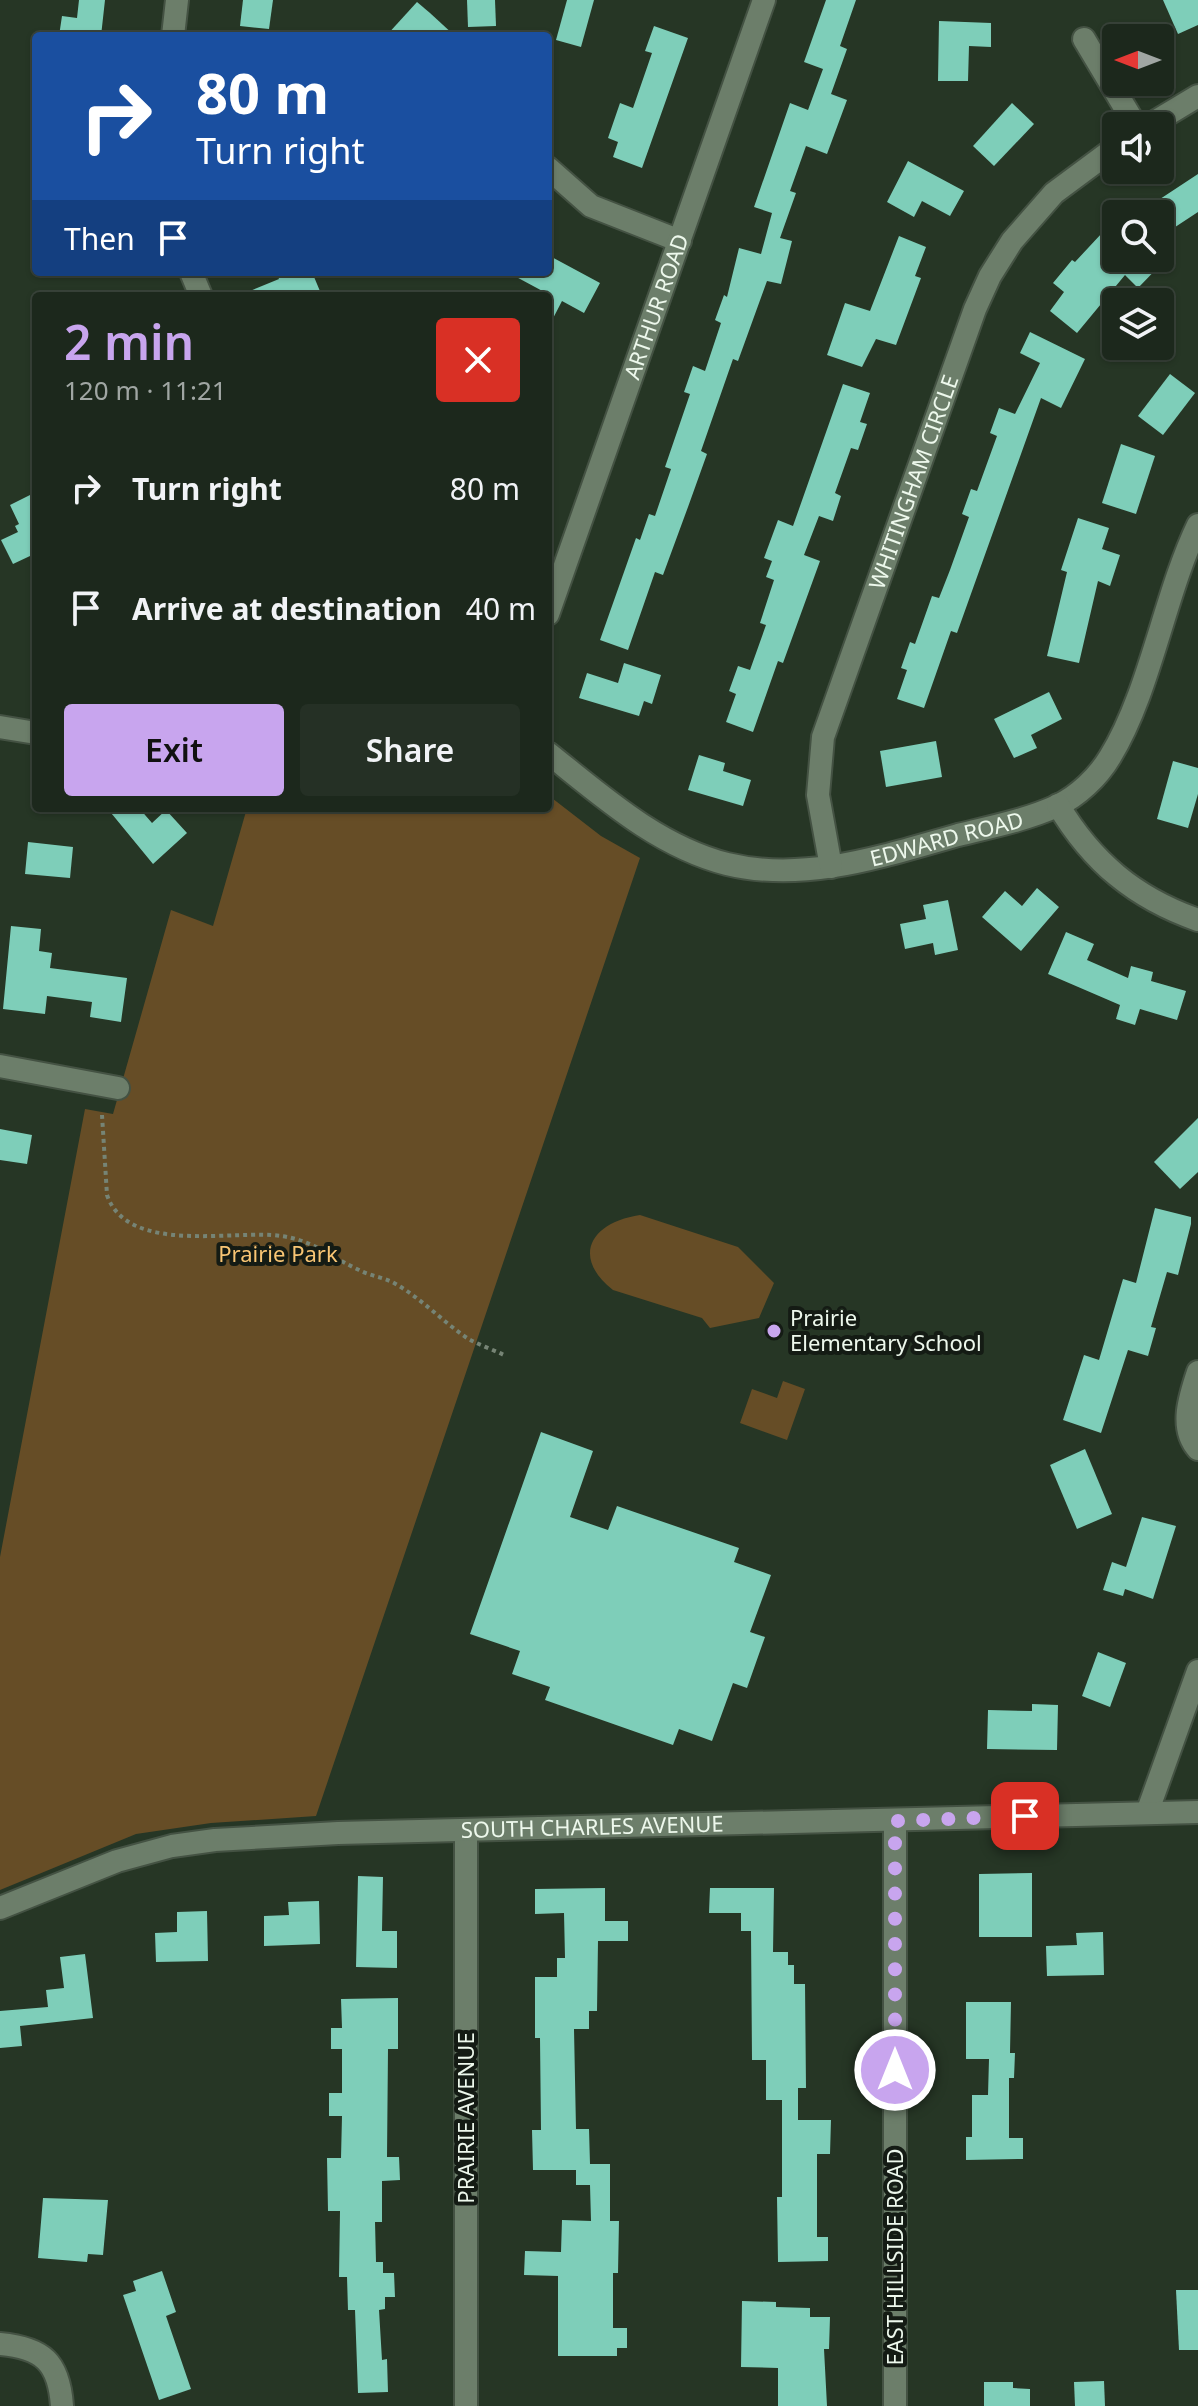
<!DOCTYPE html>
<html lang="en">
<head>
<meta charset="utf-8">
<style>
  body { margin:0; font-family:"Noto Sans",sans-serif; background:#253025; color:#f1f3f6; height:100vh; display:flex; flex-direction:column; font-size:30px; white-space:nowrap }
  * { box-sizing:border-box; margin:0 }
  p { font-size:26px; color:#a0a6a3 }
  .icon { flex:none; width:44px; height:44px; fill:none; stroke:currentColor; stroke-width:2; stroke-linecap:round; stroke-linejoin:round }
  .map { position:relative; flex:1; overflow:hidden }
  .details { position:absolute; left:32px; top:292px; width:520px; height:520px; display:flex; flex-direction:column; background:#1c281c; border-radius:8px; box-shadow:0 2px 6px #0004,0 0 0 2px #3a443b }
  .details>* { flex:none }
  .top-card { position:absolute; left:32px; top:32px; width:520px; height:244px; border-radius:8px; box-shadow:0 2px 6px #0004,0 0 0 2px #3a443b; background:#1a4fa0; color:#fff; overflow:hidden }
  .needle { width:52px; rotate:270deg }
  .fabs { position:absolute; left:1102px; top:24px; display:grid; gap:16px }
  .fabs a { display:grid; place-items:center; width:72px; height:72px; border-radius:8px; background:#1c281c; box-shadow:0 2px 6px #0004,0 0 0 2px #3a443b; font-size:40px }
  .pin { position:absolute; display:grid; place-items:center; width:68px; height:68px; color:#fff; margin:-34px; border-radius:16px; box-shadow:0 4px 12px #0006 }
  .me { position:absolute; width:88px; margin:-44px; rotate:0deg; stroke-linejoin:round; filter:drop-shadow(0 0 6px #0008) }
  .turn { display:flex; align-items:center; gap:28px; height:168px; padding:0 32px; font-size:36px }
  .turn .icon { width:104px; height:104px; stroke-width:2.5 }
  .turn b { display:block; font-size:56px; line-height:68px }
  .then { display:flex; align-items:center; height:76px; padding:0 32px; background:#0003; gap:16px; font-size:30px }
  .round { display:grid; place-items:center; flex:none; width:84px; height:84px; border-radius:8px; background:#253025 }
  .head { display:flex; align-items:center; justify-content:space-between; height:136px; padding:0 32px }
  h1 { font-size:48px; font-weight:600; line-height:60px; color:#c8a5ee }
  .button { display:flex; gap:16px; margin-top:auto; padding:16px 32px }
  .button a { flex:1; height:92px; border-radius:8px; background:#c8a5ee; color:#111; font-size:32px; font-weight:600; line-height:92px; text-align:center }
  .button a+a { background:#253025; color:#f1f3f6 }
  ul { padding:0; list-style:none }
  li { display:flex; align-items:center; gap:24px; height:120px; padding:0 32px }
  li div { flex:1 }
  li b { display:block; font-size:30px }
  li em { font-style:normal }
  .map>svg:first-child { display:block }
</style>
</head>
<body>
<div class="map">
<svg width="1198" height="2406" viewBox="0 0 1198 2406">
  <rect width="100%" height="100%" fill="#263625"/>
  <!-- green -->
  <g fill="#664d26">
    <polygon points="548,795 601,836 640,858 316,1816 211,1823 136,1834 0,1890 0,1557 85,1109 113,1114 171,910 213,926 247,808 548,808"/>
    <path d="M 640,1215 L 738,1247 L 774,1283 L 759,1318 L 710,1328 L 702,1318 L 613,1290 C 570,1256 592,1222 640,1215 Z"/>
    <polygon points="783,1381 805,1389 787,1440 740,1423 752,1389 777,1398"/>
  </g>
  <!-- building -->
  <g fill="#7eceb9">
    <polygon points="79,0 105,0 101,36 59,36 62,16 77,18"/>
    <polygon points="243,0 273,0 269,29 240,26"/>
    <polygon points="467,0 495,0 496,26 468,27"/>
    <polygon points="567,0 594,0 581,47 556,40"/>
    <polygon points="826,0 856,0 840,46 847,49 831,94 847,100 827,154 806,146 790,191 796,193 780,238 792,241 781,284 767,281 738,361 733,359 701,451 707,454 688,507 663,575 655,572 628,650 600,640 636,538 640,540 649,514 655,516 671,469 665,467 690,394 684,392 693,366 705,371 721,323 715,320 724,295 727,297 739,248 761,254 772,213 754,207 790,103 808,110 823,69 804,62"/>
    <polygon points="1163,0 1198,0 1198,25 1178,34"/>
    <polygon points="417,2 430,13 455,36 386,36"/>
    <polygon points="939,21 991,23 991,47 969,46 968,81 938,81"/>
    <polygon points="654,26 688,38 642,168 613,157 618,142 608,138 620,103 633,108 652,53 645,51"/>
    <polygon points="1012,103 1034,124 994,166 973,146"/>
    <polygon points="908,161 964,191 950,216 922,201 914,217 887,202"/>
    <polygon points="1198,174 1198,212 1160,237 1160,206 1157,201"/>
    <polygon points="1116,218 1116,258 1167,258 1138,288 1125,275 1077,333 1050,311 1064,292 1053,283 1072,260 1075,262"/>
    <polygon points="899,236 926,247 915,276 921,278 896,345 876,339 862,367 827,355 845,303 870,311"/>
    <polygon points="548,255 600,283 584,313 562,301 548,328 548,294 507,272 548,272"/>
    <polygon points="276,272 312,272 322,296 238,296 279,279"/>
    <polygon points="1030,332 1085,359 1061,408 1041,398 957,633 951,631 924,708 897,699 907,670 901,668 910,642 915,644 932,596 939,598 950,570 969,517 962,514 971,489 977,491 997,436 990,433 999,408 1015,414 1040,363 1020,353"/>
    <polygon points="1170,374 1195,393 1163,435 1138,416"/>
    <polygon points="843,384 870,393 860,422 867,424 858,450 851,448 835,493 841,496 833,521 819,516 804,555 820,561 783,663 778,661 753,732 726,722 736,694 729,691 738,666 750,670 766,625 760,623 774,580 766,577 772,561 764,558 778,520 793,526"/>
    <polygon points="1121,444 1155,456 1136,514 1102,503"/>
    <polygon points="36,492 36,568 30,556 13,564 1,540 18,532 15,526 19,524 10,505"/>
    <polygon points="1078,518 1109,528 1102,549 1120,555 1110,586 1098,581 1079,663 1047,656 1067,572 1061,570"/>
    <polygon points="624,663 661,675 652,704 644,701 639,716 579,698 587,673 618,683"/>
    <polygon points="1049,692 1062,719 1031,735 1037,748 1014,758 994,719"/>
    <polygon points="936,741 942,777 886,787 880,751"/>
    <polygon points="699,755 725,763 723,771 751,780 743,806 688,790"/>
    <polygon points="1173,761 1198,768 1198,794 1188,828 1157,819"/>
    <polygon points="107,808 139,808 152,823 166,810 187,833 153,864"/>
    <polygon points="28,842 73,847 70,878 25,874"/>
    <polygon points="1037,888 1059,907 1021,951 982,917 1005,891 1022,906"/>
    <polygon points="948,900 958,950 935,955 933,943 905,949 900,924 926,919 923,905"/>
    <polygon points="11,926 41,929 39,951 52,953 50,968 127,978 121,1022 90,1017 92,1002 47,996 45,1014 3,1009"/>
    <polygon points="1066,932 1094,944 1087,960 1128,978 1131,966 1153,972 1151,981 1186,991 1177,1020 1140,1009 1135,1025 1116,1019 1120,1005 1048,974"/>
    <polygon points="1198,1118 1198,1172 1180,1189 1154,1162"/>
    <polygon points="0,1129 32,1135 27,1164 0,1160"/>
    <polygon points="1155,1208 1191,1217 1191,1224 1178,1275 1167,1272 1151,1327 1156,1328 1148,1356 1128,1350 1101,1433 1063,1420 1084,1355 1099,1360 1123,1279 1136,1283"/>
    <polygon points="541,1432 593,1451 570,1517 608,1530 617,1506 739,1548 734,1562 771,1575 750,1632 765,1637 747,1688 733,1683 712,1741 679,1729 673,1745 545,1700 550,1687 512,1674 520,1651 470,1634"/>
    <polygon points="1085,1449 1112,1514 1077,1529 1050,1465"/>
    <polygon points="1142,1517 1176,1526 1153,1599 1125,1589 1123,1596 1103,1590 1112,1562 1126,1567"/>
    <polygon points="1098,1652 1126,1663 1110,1707 1082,1696"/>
    <polygon points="1032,1704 1058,1705 1057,1750 987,1749 988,1710 1032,1711"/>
    <polygon points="1032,1873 1032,1937 979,1937 979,1874"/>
    <polygon points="358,1876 383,1877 382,1931 397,1931 397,1968 356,1967"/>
    <polygon points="605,1888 605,1921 628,1921 628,1941 598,1941 597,2011 589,2011 589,2029 574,2029 576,2129 589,2129 590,2164 610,2164 610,2221 619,2221 618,2273 613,2273 613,2328 627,2328 627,2348 617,2348 617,2356 558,2356 558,2276 524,2275 525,2251 561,2252 562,2220 591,2221 590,2185 576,2185 576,2170 533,2170 532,2130 541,2130 540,2038 535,2038 535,1977 557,1977 557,1958 565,1958 564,1913 535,1914 535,1889"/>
    <polygon points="710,1888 774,1888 773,1952 788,1952 788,1965 794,1965 794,1984 805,1984 806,2088 798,2088 798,2120 831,2120 830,2154 817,2154 817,2237 828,2237 828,2261 778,2262 777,2197 782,2197 782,2100 766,2100 766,2060 752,2060 751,1931 741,1931 741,1913 709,1913"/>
    <polygon points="319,1901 320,1944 264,1946 264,1916 289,1915 288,1902"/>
    <polygon points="207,1911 208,1961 156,1962 155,1933 177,1932 177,1912"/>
    <polygon points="1103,1932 1104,1975 1047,1976 1046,1946 1077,1945 1076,1933"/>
    <polygon points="85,1954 93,2018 20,2026 22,2046 0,2048 0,2011 48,2007 46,1990 64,1988 60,1957"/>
    <polygon points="398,1998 398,2049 388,2049 387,2157 399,2157 400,2180 382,2181 382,2222 375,2222 376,2262 383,2262 383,2273 394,2273 395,2297 385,2297 385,2309 379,2310 382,2360 387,2359 388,2392 358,2393 355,2310 348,2310 347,2277 339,2277 340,2211 328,2211 327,2158 341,2158 342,2116 329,2116 329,2093 342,2093 342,2049 331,2049 331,2028 342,2028 341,1999"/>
    <polygon points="966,2002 1011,2002 1010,2053 1015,2053 1014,2078 1009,2078 1009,2138 1023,2138 1023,2159 966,2160 966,2137 972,2137 972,2095 988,2095 989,2059 966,2059"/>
    <polygon points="43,2198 108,2200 103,2255 88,2254 87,2262 38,2258"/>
    <polygon points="162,2271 176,2312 166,2316 191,2389 159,2400 123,2295 136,2291 133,2281"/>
    <polygon points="1176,2290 1198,2290 1198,2350 1179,2350"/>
    <polygon points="742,2301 776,2302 776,2307 810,2308 810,2317 830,2317 829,2349 824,2349 827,2406 778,2406 778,2368 741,2367"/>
    <polygon points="1104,2381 1105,2406 1075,2406 1074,2382"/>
    <polygon points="984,2382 1013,2382 1013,2388 1030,2389 1030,2406 984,2406"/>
  </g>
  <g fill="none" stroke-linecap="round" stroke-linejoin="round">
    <!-- minor casing -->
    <g stroke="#445243" stroke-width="26">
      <g id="minor">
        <polyline points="173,36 177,0"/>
        <polyline points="1084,39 1136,126"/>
        <polyline points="1148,126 1198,96"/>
        <polyline points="548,168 591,206 680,241"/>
        <polyline points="191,272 201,296"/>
        <path id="s1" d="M 548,614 L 764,0"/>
        <polyline points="0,727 36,733"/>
        <path id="s2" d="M 548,753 C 602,796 657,846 727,864 C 805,883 883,856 958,835 C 991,827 1026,820 1057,806 C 1078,796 1098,777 1110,757 C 1150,692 1164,596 1198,525"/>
        <path d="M 1058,805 C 1092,862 1135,898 1198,920"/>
        <path id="s3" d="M 831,867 L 818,795 L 823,737 L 975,309 L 990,276 L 1012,241 L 1054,193 L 1116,147"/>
        <polyline points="0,1066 118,1088"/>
        <path d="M 1198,1372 C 1190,1396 1179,1428 1198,1449"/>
        <polyline points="1147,1813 1198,1671"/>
        <polyline points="895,1821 895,2406"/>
        <polyline points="466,1831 466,2406"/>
        <path id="s4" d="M 0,1908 L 117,1861 L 172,1846 L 215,1840 L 338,1833 L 1198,1812"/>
        <path d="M 0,2344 C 43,2348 59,2362 62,2406"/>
      </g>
    </g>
    <!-- path -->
    <path stroke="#768475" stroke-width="4" stroke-dasharray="4 4" stroke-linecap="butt" d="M 102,1115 L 107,1195 C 128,1256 236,1229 281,1236 C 312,1240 333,1258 359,1270 C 370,1276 383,1277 394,1283 C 421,1298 442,1321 467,1338 C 479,1345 494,1350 506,1356"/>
    <!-- minor -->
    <use href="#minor" stroke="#6c7e6a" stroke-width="22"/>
  </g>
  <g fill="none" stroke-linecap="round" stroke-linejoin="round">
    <!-- route -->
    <polyline stroke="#c8a5ee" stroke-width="14" stroke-dasharray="0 25.2" points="895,2070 895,1821 1025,1816"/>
  </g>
  <!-- markers -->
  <circle fill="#c8a5ee" stroke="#141b14" stroke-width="3" cx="774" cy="1331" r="8"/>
  <g text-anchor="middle" stroke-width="8" stroke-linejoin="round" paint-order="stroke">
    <!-- street labels -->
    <g font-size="22" fill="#edf8ec" stroke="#141b14">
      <text dy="8" stroke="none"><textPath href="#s1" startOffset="326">ARTHUR ROAD</textPath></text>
      <text dy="8" stroke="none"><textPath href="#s3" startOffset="402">WHITINGHAM CIRCLE</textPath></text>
      <text dy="8" stroke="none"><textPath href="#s2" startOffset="436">EDWARD ROAD</textPath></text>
      <text dy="8" stroke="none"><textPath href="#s4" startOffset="604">SOUTH CHARLES AVENUE</textPath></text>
      <text transform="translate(466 2118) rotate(-90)" y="8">PRAIRIE AVENUE</text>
      <text transform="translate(895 2257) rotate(-90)" y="8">EAST HILLSIDE ROAD</text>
    </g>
    <!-- park labels -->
    <g font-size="22" fill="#f8c574" stroke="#141b14">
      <text x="278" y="1262">Prairie Park</text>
    </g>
    <!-- poi labels -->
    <g font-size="22" fill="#edf8ec" stroke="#141b14" text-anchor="start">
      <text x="790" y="1326">Prairie<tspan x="790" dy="25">Elementary School</tspan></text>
    </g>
  </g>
</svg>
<div class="fabs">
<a><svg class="needle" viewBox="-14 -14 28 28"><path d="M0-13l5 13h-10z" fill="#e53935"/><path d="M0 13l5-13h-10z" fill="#a0a6a3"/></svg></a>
<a><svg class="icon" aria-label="sound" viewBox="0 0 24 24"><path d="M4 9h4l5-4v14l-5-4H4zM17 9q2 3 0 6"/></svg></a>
<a><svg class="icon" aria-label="search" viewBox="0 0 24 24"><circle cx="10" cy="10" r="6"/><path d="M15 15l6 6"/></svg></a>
<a><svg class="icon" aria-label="layers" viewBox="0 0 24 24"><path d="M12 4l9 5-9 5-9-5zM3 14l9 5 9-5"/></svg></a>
</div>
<div class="pin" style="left:1025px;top:1816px;background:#d93025"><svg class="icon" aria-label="arrive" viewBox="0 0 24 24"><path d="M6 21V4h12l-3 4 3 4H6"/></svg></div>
<svg class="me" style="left:895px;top:2070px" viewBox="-20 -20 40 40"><circle r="17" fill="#c8a5ee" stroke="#fff" stroke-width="3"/><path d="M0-11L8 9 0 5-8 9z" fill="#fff"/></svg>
<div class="top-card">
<div class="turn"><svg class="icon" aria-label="right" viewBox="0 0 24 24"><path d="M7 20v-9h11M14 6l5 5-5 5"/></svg><div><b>80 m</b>Turn right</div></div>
<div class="then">Then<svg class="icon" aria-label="arrive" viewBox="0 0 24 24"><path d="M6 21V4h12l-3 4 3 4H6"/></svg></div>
</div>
<section class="details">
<div class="head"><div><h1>2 min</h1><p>120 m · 11:21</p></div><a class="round" style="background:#d93025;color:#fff"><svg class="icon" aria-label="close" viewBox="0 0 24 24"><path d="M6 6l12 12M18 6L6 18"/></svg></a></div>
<ul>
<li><svg class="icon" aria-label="right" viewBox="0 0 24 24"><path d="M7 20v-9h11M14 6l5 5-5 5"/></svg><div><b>Turn right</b></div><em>80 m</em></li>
<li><svg class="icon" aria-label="arrive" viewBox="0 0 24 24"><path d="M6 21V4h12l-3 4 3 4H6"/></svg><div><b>Arrive at destination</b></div><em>40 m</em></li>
</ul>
<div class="button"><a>Exit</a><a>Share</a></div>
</section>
</div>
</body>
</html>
